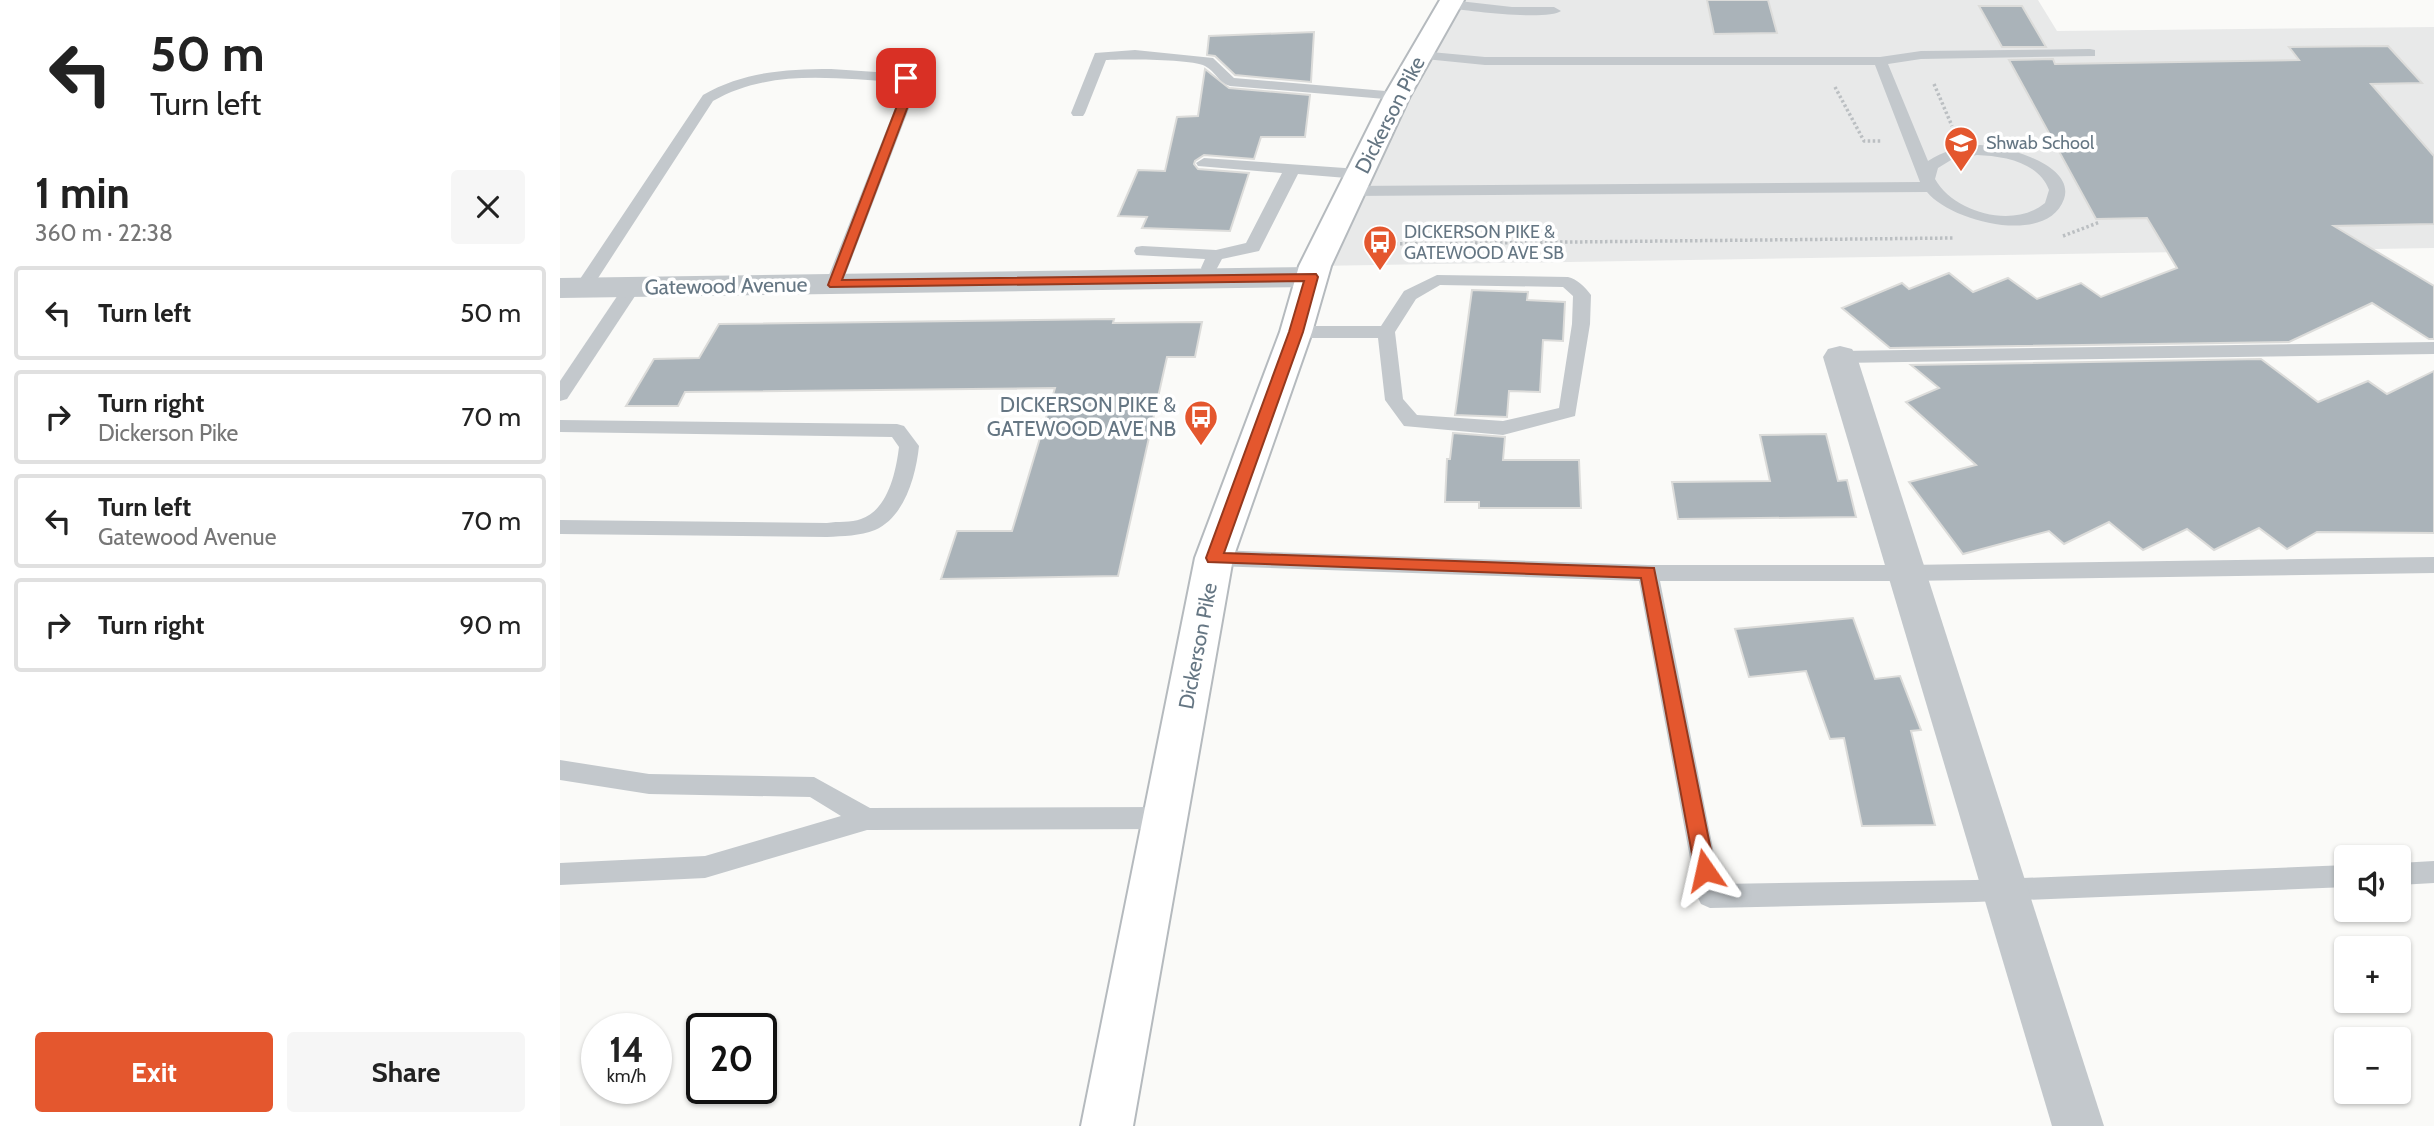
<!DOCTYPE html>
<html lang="en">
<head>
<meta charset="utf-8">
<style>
  body { margin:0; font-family:Cabin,sans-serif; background:#f6f6f6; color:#222; height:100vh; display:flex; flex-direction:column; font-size:26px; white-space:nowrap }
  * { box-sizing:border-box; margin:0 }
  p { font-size:23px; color:#767676 }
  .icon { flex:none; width:38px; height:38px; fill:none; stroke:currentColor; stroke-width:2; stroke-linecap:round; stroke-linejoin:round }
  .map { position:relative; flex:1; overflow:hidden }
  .drawer { display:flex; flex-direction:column; background:#fff; width:560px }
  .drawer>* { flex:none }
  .guide { background:#fff; color:#222; overflow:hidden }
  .tools { position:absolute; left:1774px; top:845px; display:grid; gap:14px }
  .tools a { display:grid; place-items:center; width:77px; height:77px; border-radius:7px; background:#fff; box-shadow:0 2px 5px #0004; font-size:35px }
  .speed { position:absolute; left:21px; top:1013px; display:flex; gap:14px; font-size:35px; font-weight:700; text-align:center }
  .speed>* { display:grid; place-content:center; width:91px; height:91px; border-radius:50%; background:#fff; box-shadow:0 2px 5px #0004; line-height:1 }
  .speed small { font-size:18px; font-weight:400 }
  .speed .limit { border:4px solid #111; border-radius:10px; background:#fff; color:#111 }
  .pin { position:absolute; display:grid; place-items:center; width:60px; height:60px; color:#fff; margin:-30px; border-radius:14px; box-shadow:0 4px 10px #0006 }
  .me { position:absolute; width:77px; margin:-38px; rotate:349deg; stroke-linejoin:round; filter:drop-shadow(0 0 5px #0008) }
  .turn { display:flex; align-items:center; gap:24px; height:147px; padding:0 35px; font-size:32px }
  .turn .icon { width:91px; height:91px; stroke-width:2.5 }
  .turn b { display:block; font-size:49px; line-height:60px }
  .round { display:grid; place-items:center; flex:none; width:74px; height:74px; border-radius:7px; background:#f6f6f6 }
  .headline { display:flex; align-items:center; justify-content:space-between; height:119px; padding:0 35px }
  h1 { font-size:42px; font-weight:700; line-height:52px }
  .primary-button { display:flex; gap:14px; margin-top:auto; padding:14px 35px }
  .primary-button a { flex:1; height:80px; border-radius:7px; background:#e4572e; color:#fff; font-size:28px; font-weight:700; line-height:80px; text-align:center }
  .primary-button a+a { background:#f6f6f6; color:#222 }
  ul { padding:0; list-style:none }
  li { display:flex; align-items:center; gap:21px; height:94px; margin:0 14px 10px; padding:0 21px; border:4px solid #e0e0e0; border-radius:7px }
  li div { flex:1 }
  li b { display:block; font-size:26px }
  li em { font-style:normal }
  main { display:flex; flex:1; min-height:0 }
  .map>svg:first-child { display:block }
</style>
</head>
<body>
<main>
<section class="drawer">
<div class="guide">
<div class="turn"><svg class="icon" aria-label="left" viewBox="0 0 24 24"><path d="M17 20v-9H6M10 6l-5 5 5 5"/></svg><div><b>50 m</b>Turn left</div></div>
</div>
<div class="headline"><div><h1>1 min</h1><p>360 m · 22:38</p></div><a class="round"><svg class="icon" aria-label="close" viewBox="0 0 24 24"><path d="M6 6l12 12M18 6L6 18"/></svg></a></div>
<ul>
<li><svg class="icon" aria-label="left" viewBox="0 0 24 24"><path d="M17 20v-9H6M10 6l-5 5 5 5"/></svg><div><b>Turn left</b></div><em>50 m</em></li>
<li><svg class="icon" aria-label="right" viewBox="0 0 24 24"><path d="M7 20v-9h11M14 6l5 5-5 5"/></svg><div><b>Turn right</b><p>Dickerson Pike</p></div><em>70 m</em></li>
<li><svg class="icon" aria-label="left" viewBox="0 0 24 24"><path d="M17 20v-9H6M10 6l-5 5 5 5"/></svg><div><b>Turn left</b><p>Gatewood Avenue</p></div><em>70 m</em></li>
<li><svg class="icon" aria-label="right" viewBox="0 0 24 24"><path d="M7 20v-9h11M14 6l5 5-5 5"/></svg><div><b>Turn right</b></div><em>90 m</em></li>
</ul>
<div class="primary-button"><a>Exit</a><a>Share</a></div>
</section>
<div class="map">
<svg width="1874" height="1126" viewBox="0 0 1874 1126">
  <rect width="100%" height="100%" fill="#fafaf8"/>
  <!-- built -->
  <polygon fill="#e8e9e9" points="892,0 1478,0 1497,31 1874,27 1874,248 755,266"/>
  <!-- building -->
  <g fill="#aab3b9" stroke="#dcdcda" stroke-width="2">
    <polygon points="1147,0 1208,0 1217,33 1154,34"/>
    <polygon points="1419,6 1462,6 1486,47 1442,47"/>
    <polygon points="754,32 751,82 675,75 655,56 647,55 649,36"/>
    <polygon points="1828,46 1862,83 1811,84 1874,156 1874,224 1774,226 1874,286 1874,339 1869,339 1812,303 1729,342 1330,348 1282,308 1342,283 1349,289 1389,273 1413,292 1448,278 1477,299 1521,283 1541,297 1617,268 1587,218 1536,219 1449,60 1493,59 1495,64 1739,60 1729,47"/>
    <polygon points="645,69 669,88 750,95 745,137 701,137 694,159 644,155 635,161 634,164 638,169 689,173 670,231 582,228 587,217 558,216 578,170 605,171 617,117 638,116"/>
    <polygon points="912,290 968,292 967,300 1005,302 1003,341 983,340 980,392 949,391 947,417 895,415"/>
    <polygon points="554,319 553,323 642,322 635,357 607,357 558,576 381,579 397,531 452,531 495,388 125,392 118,406 66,406 94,359 139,358 159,324"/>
    <polygon points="1701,359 1758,402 1808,381 1827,394 1874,371 1874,533 1757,532 1727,549 1699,528 1654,550 1627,529 1583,550 1549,522 1504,544 1489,531 1403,554 1349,482 1416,465 1346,402 1379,388 1351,365"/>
    <polygon points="893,433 945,437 943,460 1019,460 1021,508 919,508 919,502 885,502 887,459 890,459"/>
    <polygon points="1266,434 1278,481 1287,480 1296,517 1118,519 1112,482 1210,481 1200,435"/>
    <polygon points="1293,618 1315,679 1340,676 1361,730 1351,731 1375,825 1302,826 1284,738 1270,739 1246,671 1189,677 1175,629"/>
  </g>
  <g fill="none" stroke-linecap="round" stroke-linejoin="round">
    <!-- primary casing -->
    <g stroke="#b5babe" stroke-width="4">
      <polygon id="primary" points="880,0 904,0 850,96 771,266 752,332 673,558 573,1126 521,1126 635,558 720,332 739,266 824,96"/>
    </g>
    <!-- path -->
    <g stroke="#bbbfc2" stroke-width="3.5" stroke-dasharray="2.5 2.5" stroke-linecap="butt">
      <polyline points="1374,84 1392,126"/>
      <polyline points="1275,87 1304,141 1321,141"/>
      <polyline points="1503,236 1540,222"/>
      <polyline points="820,244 1393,238"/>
    </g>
    <!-- lane -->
    <g fill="#c3c8cc" fill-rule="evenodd">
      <path d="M 890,0 L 952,7 L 994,7 L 1001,11 C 988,21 904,11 885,7 L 883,4 Z"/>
      <path d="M 1530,49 L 1535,50 L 1535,56 L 1361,59 L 1328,64 L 1368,161 C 1382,152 1400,146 1418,145 C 1442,145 1516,164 1504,199 C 1487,247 1390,221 1367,192 L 791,196 L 783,191 L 791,186 L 1360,182 L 1315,65 L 925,65 L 855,58 L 853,55 L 860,51 L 925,57 L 1320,57 L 1361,51 ZM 1417,155 C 1443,156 1479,162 1489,190 L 1485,203 C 1454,229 1394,213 1375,179 L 1378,168 L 1391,160 Z"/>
      <path d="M 575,50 L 653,58 L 674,78 L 837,92 L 844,96 L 837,100 L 670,86 C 659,83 655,71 645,66 C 632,59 563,59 546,60 L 525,113 L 523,116 L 513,116 L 511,113 L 535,53 Z"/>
      <path d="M 271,69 L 346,74 L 353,78 L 353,98 L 280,289 L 274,290 L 265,285 L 339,98 L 339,82 C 276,79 210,68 153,101 L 29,292 L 17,292 L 14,288 L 143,95 C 183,72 225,69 271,69 Z"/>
      <polygon points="644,158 799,169 807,174 799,179 738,174 699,251 662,259 655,272 643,272 641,268 645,259 576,255 574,251 576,247 582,246 656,250 686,243 722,173 638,166 636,163"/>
      <path d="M 877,275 L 1008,277 C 1017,279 1025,287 1031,295 L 1030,324 L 1015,416 L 943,435 L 844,426 L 825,400 L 818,338 L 736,338 L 727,332 L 736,326 L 821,326 L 844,291 ZM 880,285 L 1003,287 L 1013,296 L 1012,324 L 999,408 L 943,421 L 857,415 L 843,399 L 835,332 L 856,299 Z"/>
      <polygon points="72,282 81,287 7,399 0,401 0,381 66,283"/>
      <polygon points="1874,342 1874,354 1280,363 1271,357 1280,351"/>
      <path d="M 0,420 L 337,424 L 344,426 L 359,446 C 356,475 345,517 315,530 C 300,536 283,536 267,537 L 0,534 L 0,520 L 267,523 C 278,521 291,523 301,519 C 328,510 336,472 339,447 L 332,437 L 0,432 Z"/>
      <polygon points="654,550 1088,565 1348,565 1874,557 1874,573 1348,581 1100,581 1160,884 1415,880 1787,865 1787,887 1415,902 1150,908 1141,904 1137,896 1079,581 654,566 647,563 644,558 647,553"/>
      <polygon points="0,760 89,774 254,777 310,808 605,807 614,811 617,818 614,825 605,829 307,830 145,878 0,885 0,863 145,856 281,816 250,797 89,794 0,780"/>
      <polygon points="1874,861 1874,883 1839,885 1839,863"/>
    </g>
    <!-- street -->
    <g fill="#c3c8cc" fill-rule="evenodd">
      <polygon points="752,267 763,270 768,277 763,284 752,287 0,298 0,278"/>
      <polygon points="1280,346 1292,349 1297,357 1544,1126 1492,1126 1263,357 1268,349"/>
    </g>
    <!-- primary -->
    <use href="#primary" fill="#fff" fill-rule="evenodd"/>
  </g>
  <!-- route -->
  <polygon fill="#e4572e" stroke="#94391e" stroke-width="2" points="346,75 352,78 351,98 282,280 756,274 758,277 743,332 664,553 1094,568 1155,870 1152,876 1145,879 1138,876 1135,870 1081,578 648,562 646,558 729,332 744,281 270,287 268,285 340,98 341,78"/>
  <!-- icons -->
  <defs>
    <g id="school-pin" transform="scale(1.75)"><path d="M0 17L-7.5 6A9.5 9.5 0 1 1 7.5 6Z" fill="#e4572e" stroke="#fff"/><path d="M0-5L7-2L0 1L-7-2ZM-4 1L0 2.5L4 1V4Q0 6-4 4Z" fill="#fff"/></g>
    <g id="bus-pin" transform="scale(1.75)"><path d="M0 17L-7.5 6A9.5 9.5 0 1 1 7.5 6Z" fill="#e4572e" stroke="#fff"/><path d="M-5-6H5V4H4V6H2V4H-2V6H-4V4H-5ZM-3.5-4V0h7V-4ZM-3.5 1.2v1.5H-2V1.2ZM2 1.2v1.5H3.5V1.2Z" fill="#fff"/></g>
  </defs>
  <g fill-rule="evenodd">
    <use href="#school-pin" x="1401" y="143"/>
    <use href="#bus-pin" x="820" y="242"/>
    <use href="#bus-pin" x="641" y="417"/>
  </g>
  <g text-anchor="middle" stroke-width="7" stroke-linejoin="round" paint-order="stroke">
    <!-- far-poi labels -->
    <g font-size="18" fill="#657683" stroke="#fff" text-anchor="start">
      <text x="1426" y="149">Shwab School</text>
      <text x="844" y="238">DICKERSON PIKE &amp;<tspan x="844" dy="21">GATEWOOD AVE SB</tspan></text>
    </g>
    <!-- street labels -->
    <g font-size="21" fill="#657683" stroke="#fff">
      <text transform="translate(830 115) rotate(-63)" y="7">Dickerson Pike</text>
      <text transform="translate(166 286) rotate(-1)" y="7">Gatewood Avenue</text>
      <text transform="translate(638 646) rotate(-79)" y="7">Dickerson Pike</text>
    </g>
    <!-- poi labels -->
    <g font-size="21" fill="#657683" stroke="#fff" text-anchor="end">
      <text x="616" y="412">DICKERSON PIKE &amp;<tspan x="616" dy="24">GATEWOOD AVE NB</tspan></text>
    </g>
  </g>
</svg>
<div class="tools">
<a><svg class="icon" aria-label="sound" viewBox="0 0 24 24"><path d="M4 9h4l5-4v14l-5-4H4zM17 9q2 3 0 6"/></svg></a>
<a>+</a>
<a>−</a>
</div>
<div class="speed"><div>14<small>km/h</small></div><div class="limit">20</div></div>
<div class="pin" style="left:346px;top:78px;background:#d93025"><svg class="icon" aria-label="arrive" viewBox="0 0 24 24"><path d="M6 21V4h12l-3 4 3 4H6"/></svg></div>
<svg class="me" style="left:1145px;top:870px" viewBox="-20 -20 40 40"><path d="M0-17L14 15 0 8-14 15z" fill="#e4572e" stroke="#fff" stroke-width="4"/></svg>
</div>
</main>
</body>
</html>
